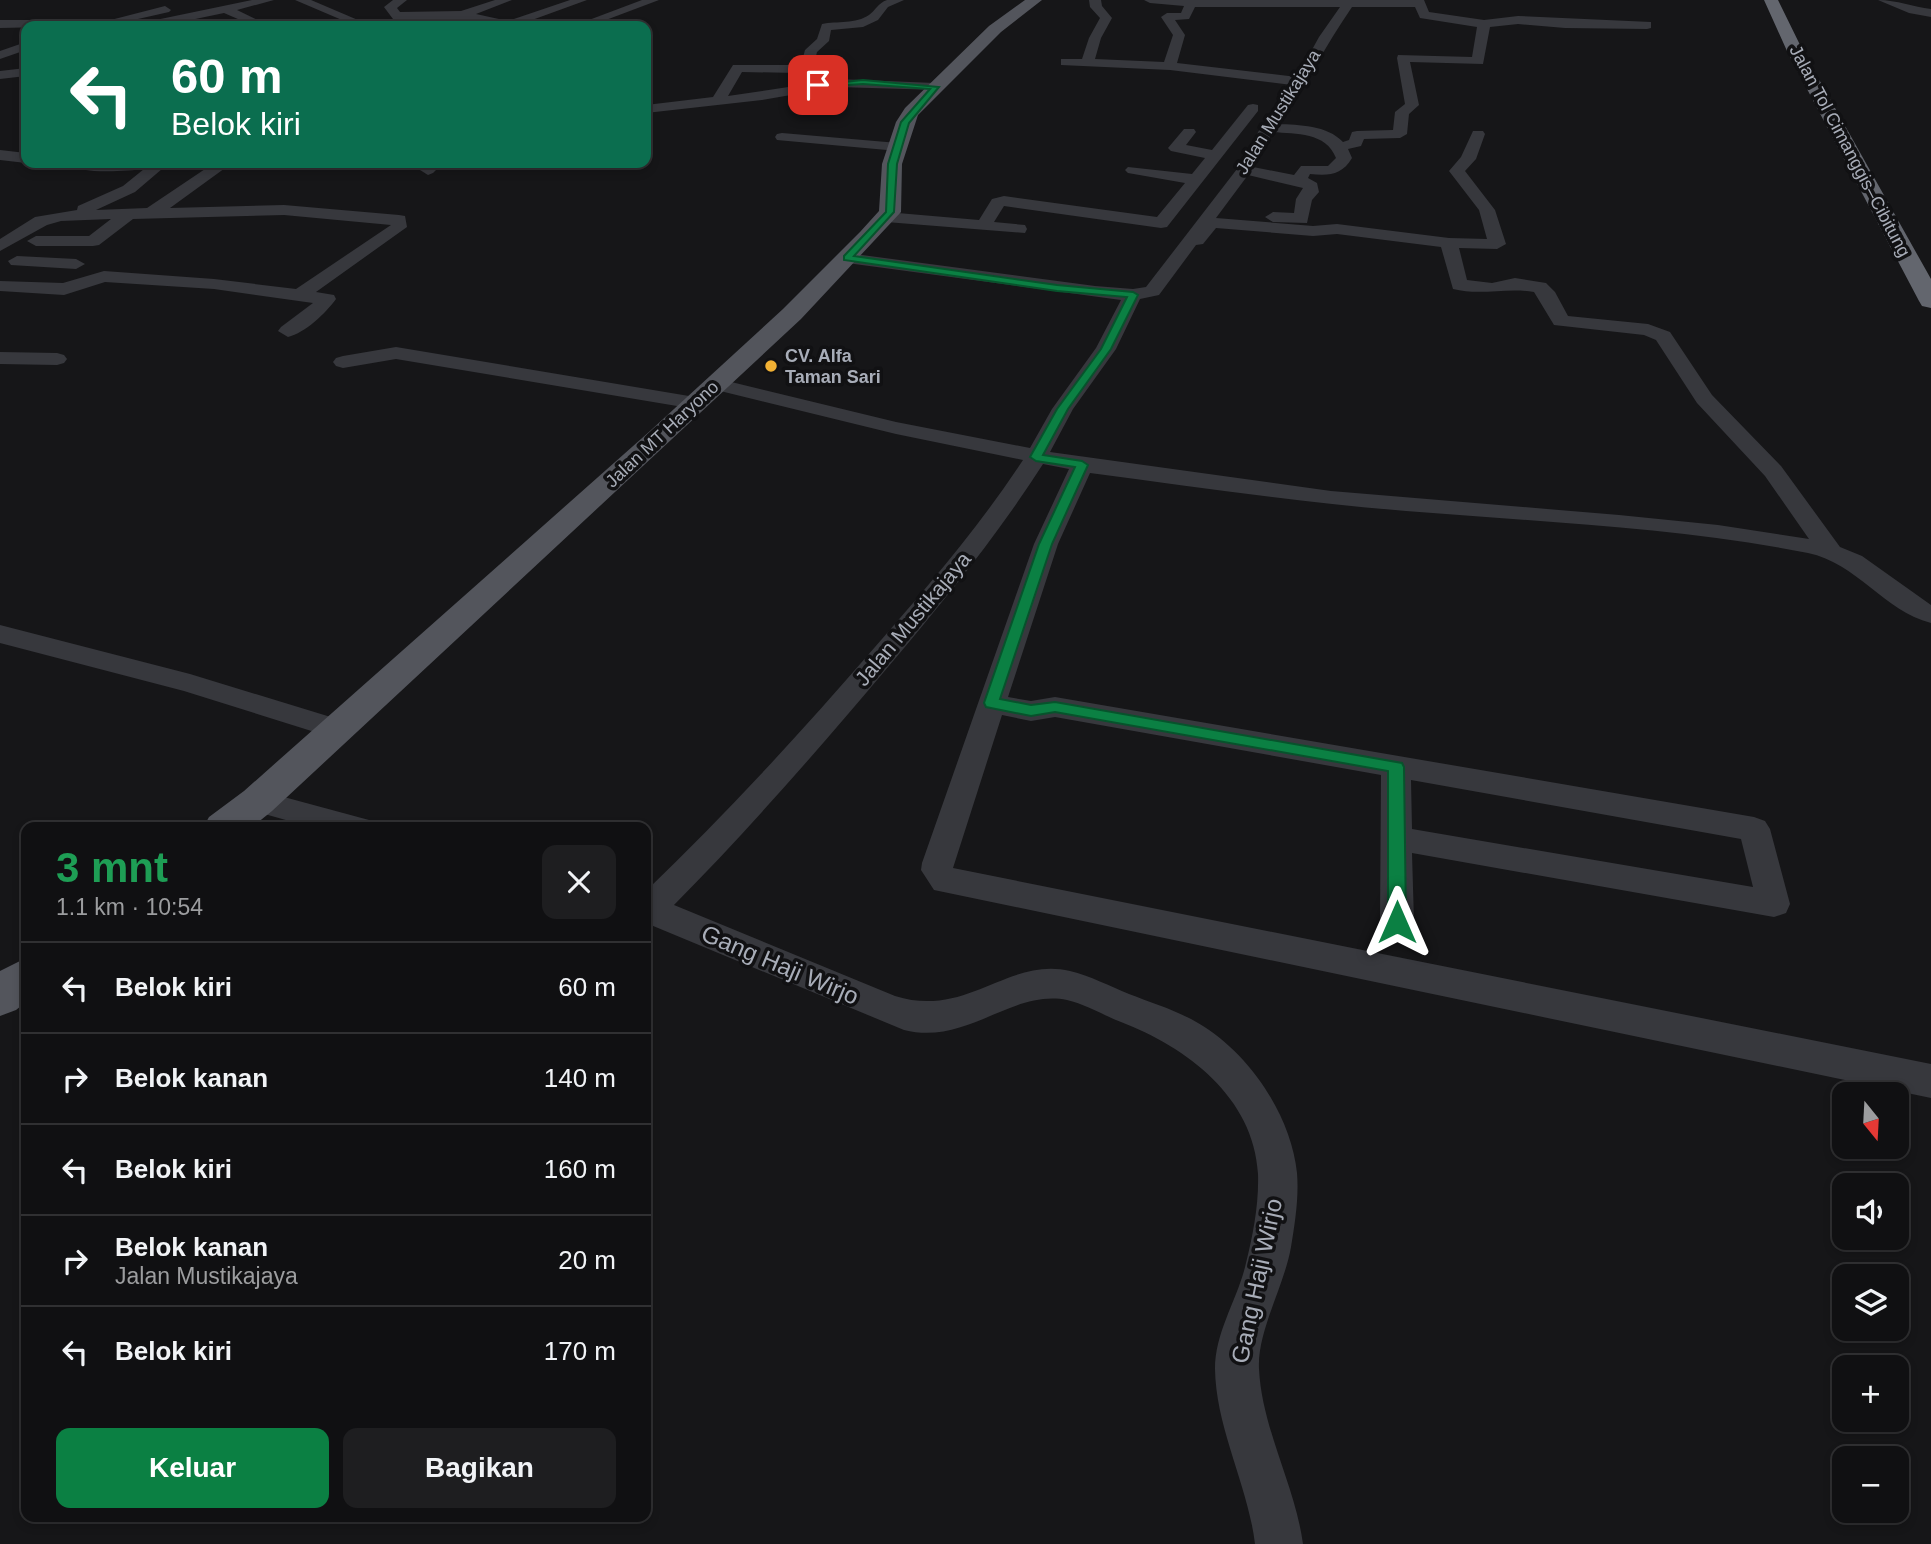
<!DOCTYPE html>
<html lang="id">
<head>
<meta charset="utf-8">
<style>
  body { margin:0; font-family:Helvetica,sans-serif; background:#1e1e20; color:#f1f3f6; height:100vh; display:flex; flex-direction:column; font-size:26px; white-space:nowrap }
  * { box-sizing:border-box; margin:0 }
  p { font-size:23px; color:#9c9d9f }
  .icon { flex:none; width:38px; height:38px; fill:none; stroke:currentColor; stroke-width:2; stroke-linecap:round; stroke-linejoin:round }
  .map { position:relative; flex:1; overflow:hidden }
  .drawer { position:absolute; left:21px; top:822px; width:630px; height:700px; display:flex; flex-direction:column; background:#101012; border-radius:14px; box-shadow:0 4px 10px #0003,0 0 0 2px #303032 }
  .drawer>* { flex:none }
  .top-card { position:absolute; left:21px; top:21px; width:630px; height:147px; border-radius:14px; box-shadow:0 4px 10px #0003,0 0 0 2px #303032; background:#0b6e4f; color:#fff; overflow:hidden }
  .needle { width:46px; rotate:162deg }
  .tools { position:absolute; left:1832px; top:1082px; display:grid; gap:14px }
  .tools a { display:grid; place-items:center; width:77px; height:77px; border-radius:14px; background:#101012; box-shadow:0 4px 10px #0003,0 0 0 2px #303032; font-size:35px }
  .pin { position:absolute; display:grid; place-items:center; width:60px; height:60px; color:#fff; margin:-30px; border-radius:14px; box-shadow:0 4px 10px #0006 }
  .me { position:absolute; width:77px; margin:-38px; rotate:0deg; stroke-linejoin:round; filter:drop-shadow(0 0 5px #0008) }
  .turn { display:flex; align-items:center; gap:24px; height:147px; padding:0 35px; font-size:32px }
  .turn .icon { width:91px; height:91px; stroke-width:2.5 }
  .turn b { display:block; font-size:49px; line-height:60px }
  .round { display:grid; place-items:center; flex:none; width:74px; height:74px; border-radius:14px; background:#1e1e20 }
  .overview { display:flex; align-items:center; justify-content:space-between; height:119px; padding:0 35px }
  h1 { font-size:42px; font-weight:800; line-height:52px; color:#1e9e55 }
  .cta { display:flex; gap:14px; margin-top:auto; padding:14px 35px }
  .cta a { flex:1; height:80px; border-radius:14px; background:#0b8043; color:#fff; font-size:28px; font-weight:800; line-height:80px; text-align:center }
  .cta a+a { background:#1e1e20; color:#f1f3f6 }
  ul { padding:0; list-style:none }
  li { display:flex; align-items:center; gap:21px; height:91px; padding:0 35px; border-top:2px solid #303032 }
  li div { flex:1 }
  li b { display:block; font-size:26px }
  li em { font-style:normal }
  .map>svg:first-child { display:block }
</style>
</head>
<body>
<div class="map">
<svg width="1931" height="1544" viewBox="0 0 1931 1544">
  <rect width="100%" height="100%" fill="#161618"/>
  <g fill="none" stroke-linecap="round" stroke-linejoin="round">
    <!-- minor -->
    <g fill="#37383d" fill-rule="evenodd">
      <polygon points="252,0 274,0 237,10 270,26 254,26 224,13 162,26 140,26 146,22"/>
      <polygon points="295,0 311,0 372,26 356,26"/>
      <polygon points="393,0 407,0 397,8 400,12 461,11 495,0 512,0 476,14 508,21 570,0 587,0 521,24 522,26 498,26 462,19 397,20 393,19 384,7"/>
      <polygon points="642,0 659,0 590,26 573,26"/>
      <path d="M 887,0 L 904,0 L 888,7 L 878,20 L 863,27 L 831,30 L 829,41 L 817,52 L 809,84 L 837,79 L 935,83 L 942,87 L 940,90 L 837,87 L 762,100 L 646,113 L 646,105 L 713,97 L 733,65 L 801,65 L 805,50 L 817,39 L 822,24 C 837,21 856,24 869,15 C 876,10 878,3 887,0 ZM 742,72 L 798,73 L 795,86 L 728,96 Z"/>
      <path d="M 1089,0 L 1101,0 L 1102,6 L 1112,18 L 1101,38 L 1095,59 L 1164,62 L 1173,35 L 1161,17 L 1167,13 L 1181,13 L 1184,6 L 1150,3 L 1144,0 L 1424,0 L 1429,12 L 1484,20 L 1518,16 L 1651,22 L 1651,28 L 1647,29 L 1565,28 L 1518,24 L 1490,27 L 1483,64 L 1410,62 L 1419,105 L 1409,114 L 1407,134 L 1400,138 L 1364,139 L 1361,146 L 1348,149 L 1352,158 C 1342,175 1329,176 1310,174 L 1308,178 L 1317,183 L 1319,192 L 1312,200 L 1307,223 L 1273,222 L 1265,217 L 1273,212 L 1294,213 L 1296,199 L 1303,188 L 1248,175 L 1216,218 L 1313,226 L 1337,224 L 1449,238 L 1487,239 L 1479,210 L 1449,171 L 1461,157 L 1473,131 L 1483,131 L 1485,134 L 1476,159 L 1465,171 L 1495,210 L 1506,244 L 1497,249 L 1459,248 L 1467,280 L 1492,283 L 1515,278 L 1546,283 L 1555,292 L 1568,316 L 1648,324 L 1670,332 L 1712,395 L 1781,466 L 1840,547 L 1862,556 L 1931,605 L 1931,623 C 1884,611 1857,563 1808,553 C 1676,527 1540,522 1406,511 C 1300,502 1195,487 1090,473 L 1058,544 L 1008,697 L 1031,701 L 1055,697 L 1754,817 L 1765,821 L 1770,829 L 1790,904 L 1786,913 L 1774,917 L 1412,853 L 1414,922 L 1409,932 L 1397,936 L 1385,932 L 1380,922 L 1381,775 L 1055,717 L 1031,721 L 1002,715 L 953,868 L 1931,1064 L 1931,1098 L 934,890 L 921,870 L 922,863 L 1034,544 L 1069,469 L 1043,464 C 997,536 943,602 888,667 C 819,749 749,829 674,905 L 895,996 C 967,1019 1009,956 1070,971 C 1090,976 1110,986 1129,994 C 1152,1003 1176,1010 1198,1023 C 1248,1052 1291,1114 1297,1173 C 1299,1197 1295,1223 1291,1247 C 1284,1287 1257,1331 1259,1369 C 1262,1429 1295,1485 1303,1544 L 1255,1544 C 1248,1485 1216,1429 1215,1369 C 1215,1331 1238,1299 1246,1263 C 1253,1235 1259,1204 1258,1174 C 1254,1097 1186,1047 1121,1022 C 1103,1015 1085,1004 1067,1000 C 1011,989 967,1046 904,1030 L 646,923 L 646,891 C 724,816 797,737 868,655 C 923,592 977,530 1023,460 L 896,434 L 708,388 L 705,384 L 708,380 L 715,378 L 896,422 L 1030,448 L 1052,409 L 1096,348 L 1121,300 L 847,263 L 841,262 L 838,258 L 841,254 L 847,253 L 1095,286 L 1133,289 L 1146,287 L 1237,169 L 1261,127 L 1292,85 L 1170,70 L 1061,65 L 1061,59 L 1082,59 L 1089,38 L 1100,18 L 1090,7 ZM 1195,7 L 1340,7 L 1319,37 L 1297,77 L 1177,63 L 1185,35 L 1175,20 L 1189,19 ZM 1352,7 L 1415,7 L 1420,18 L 1477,27 L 1472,57 L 1398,55 L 1397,58 L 1405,104 L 1395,112 L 1393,130 L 1357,131 L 1352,132 L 1349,140 L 1343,142 C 1327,125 1299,125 1278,124 C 1306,85 1325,46 1352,7 ZM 1273,132 C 1296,134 1326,132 1336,158 L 1328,166 L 1301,166 L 1294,175 L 1253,167 ZM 1216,228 L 1313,236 L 1337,234 L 1441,247 L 1453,289 C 1481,296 1507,287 1534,292 L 1554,325 L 1644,335 L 1656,340 L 1697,403 L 1765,476 L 1809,539 L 1718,525 L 1619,515 L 1331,491 L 1050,452 L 1073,409 L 1116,349 L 1140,299 L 1159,295 L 1196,245 L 1203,244 ZM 1411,780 L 1741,839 L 1753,887 L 1412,829 Z"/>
      <path d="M 1878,0 C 1897,0 1913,7 1931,9 L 1931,17 L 1909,13 Z"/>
      <polygon points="165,6 171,10 169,12 107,26 99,23"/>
      <polygon points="0,20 86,20 92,24 90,26 0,28"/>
      <polygon points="26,42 26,50 0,59 0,51"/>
      <polygon points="26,68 26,76 0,79 0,71"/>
      <polygon points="1253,104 1258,105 1258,111 1167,227 1161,228 1004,206 994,222 1025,225 1027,229 1025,233 886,222 878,217 886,212 979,220 992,199 1004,196 1157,217 1185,183 1128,173 1125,170 1128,167 1192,174 1205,158 1171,151 1168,148 1184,129 1194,129 1196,132 1186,145 1212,150 1248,105"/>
      <polygon points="782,133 898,143 905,147 898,151 777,140 775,137 777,134"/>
      <polygon points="0,150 26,153 26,163 0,160"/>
      <path d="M 65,163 L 169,163 L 135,192 L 96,210 L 147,208 L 214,163 L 232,163 L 170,208 L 284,205 L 399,215 L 405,216 L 407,227 L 316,292 L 334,295 L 336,299 C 326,313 305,333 288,337 L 278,331 L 281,327 L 313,303 L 214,289 L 105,282 L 64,295 L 0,291 L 0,281 L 63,283 L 104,271 L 214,279 L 296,289 L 391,225 L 284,215 L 133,219 L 99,245 L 93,246 L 36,246 L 27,241 L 36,236 L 89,236 L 111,219 L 61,221 L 47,225 L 0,251 L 0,239 L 35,217 L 77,210 L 78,206 L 123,186 L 144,169 C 126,171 79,175 65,163 Z"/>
      <polygon points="427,163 443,163 433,173 428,175 420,170"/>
      <polygon points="17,256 76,259 85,264 76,269 11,265 8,261"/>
      <polygon points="396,347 695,397 702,399 706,403 702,407 695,409 396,359 343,368 336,366 333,362 336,358 343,356"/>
      <polygon points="0,352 57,353 64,355 67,359 64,363 57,365 0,364"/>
      <polygon points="0,625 190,674 347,722 351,729 347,736 337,739 184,691 0,643"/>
      <polygon points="258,790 369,820 373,828 314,828 247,809 243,801 247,793"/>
    </g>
    <!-- major -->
    <g fill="#53555c" fill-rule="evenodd">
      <polygon points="1025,0 1042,0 1001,32 918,115 902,164 901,212 801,319 272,811 251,828 203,828 209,817 244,791 650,431 783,309 860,232 879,211 882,164 896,122 905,108 989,26"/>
      <polygon points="26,958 26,1002 16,1010 0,1016 0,971"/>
    </g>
    <!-- highway -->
    <polygon fill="#63666e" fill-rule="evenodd" points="1764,0 1778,0 1803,51 1931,279 1931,308 1922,306 1919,301 1787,51"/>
  </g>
  <!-- route -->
  <polygon fill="#0b8043" stroke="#07532c" stroke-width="2" points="863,80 939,87 909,123 897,164 894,212 854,256 1057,285 1133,292 1138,295 1111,349 1068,409 1043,455 1082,461 1088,465 1052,544 1000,699 1031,705 1055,702 1402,763 1404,767 1406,922 1403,927 1397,929 1390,927 1388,922 1388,771 1055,712 1031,716 986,707 984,703 1039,544 1075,467 1036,461 1030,457 1057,409 1101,349 1127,297 1057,291 844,260 844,256 886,212 888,164 901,122 930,89 863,84 818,87 815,85"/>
  <!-- markers -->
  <circle fill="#f2b134" stroke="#111113" stroke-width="2.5" cx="771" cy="366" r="7"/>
  <g text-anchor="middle" stroke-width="7" stroke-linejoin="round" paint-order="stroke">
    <!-- far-street labels -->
    <g font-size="18" fill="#a8adb8" stroke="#111113">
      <text transform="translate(1278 112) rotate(-58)" y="6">Jalan Mustikajaya</text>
      <text transform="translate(1850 151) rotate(62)" y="6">Jalan Tol Cimanggis–Cibitung</text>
      <text transform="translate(662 434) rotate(-43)" y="6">Jalan MT Haryono</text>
    </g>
    <!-- far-poi labels -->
    <g font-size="18" font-weight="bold" fill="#a8adb8" stroke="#111113" text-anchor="start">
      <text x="785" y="362">CV. Alfa<tspan x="785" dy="21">Taman Sari</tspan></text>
    </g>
    <!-- street labels -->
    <g font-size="21" fill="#a8adb8" stroke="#111113">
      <text transform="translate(913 619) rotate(-50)" y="7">Jalan Mustikajaya</text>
    </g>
    <!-- near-street labels -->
    <g font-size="24" fill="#a8adb8" stroke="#111113">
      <text transform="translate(780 965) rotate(23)" y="8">Gang Haji Wirjo</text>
      <text transform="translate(1257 1281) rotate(-78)" y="8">Gang Haji Wirjo</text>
    </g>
  </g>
</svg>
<div class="tools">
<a><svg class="needle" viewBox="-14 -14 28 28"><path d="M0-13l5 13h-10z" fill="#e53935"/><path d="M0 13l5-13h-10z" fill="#9c9d9f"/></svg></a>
<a><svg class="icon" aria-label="sound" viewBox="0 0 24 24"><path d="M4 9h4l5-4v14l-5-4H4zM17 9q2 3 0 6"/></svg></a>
<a><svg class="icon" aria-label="layers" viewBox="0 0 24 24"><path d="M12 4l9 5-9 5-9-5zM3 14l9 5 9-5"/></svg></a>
<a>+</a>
<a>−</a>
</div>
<div class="pin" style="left:818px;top:85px;background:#d93025"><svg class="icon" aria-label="arrive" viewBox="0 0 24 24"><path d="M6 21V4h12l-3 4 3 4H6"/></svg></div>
<svg class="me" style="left:1397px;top:922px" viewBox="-20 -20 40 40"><path d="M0-17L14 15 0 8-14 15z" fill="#0b8043" stroke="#fff" stroke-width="4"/></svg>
<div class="top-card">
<div class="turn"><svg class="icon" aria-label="left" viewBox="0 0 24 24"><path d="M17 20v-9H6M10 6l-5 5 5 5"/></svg><div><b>60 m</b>Belok kiri</div></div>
</div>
<section class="drawer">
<div class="overview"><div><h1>3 mnt</h1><p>1.1 km · 10:54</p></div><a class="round"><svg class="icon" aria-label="close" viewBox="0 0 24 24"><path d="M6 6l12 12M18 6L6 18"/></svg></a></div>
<ul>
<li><svg class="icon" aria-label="left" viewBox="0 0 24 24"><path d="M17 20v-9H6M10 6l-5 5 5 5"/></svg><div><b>Belok kiri</b></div><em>60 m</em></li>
<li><svg class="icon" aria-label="right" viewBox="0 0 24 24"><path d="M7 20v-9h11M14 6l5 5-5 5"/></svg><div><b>Belok kanan</b></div><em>140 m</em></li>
<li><svg class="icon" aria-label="left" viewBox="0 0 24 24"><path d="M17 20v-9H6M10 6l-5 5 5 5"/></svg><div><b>Belok kiri</b></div><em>160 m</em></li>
<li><svg class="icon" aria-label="right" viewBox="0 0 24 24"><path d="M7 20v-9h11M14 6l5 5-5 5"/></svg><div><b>Belok kanan</b><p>Jalan Mustikajaya</p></div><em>20 m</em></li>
<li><svg class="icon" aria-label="left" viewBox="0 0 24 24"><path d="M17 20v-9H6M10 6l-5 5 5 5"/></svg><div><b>Belok kiri</b></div><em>170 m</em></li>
</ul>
<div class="cta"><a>Keluar</a><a>Bagikan</a></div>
</section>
</div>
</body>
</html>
